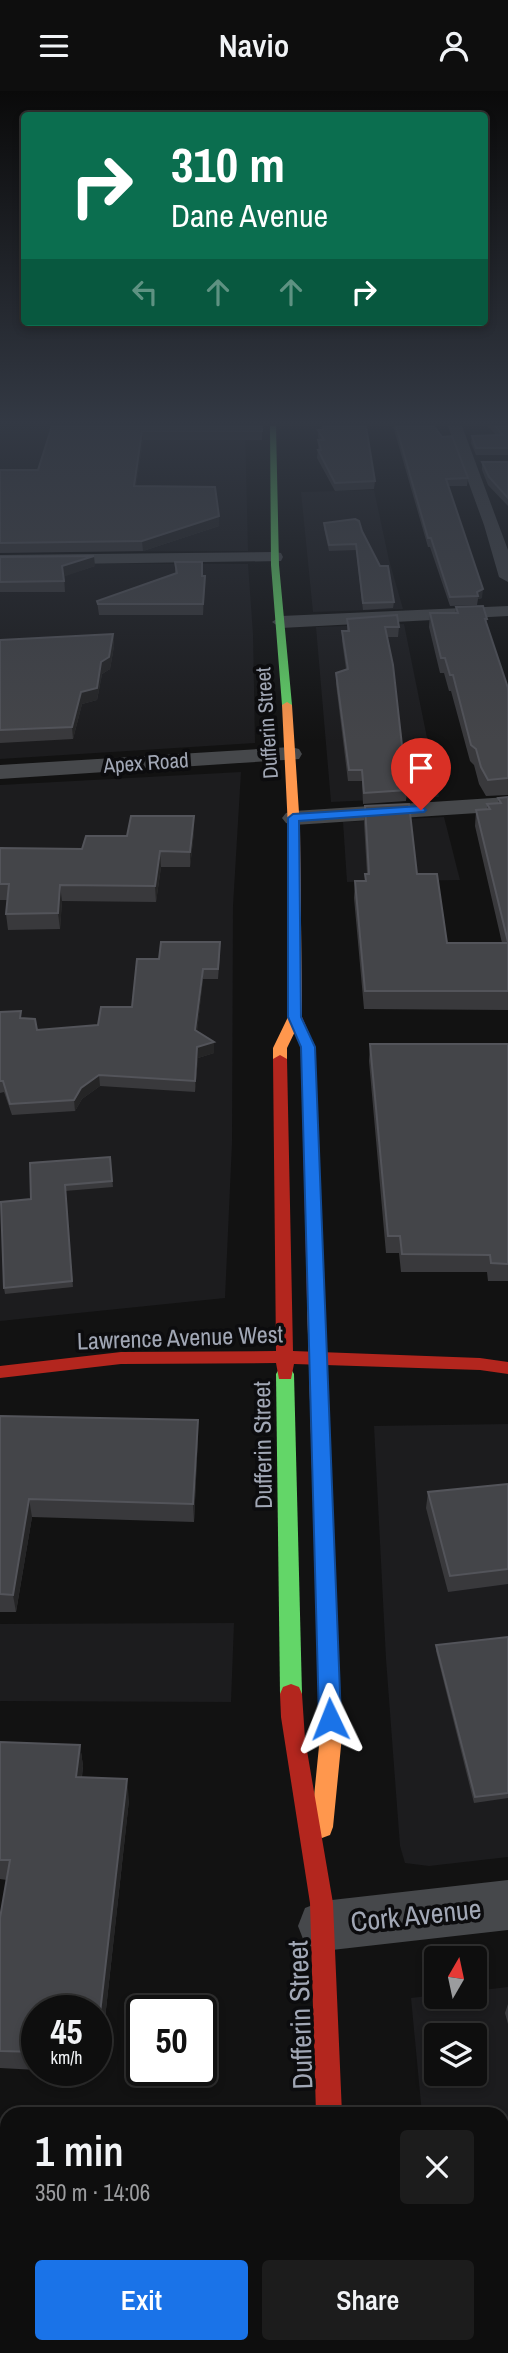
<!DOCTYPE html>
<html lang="en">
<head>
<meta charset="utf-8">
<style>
  body { margin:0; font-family:"Archivo Narrow",sans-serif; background:#1c1c1c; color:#f1f3f6; height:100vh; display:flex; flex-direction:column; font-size:26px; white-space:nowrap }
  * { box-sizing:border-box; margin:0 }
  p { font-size:23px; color:#9b9c9e }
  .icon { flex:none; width:38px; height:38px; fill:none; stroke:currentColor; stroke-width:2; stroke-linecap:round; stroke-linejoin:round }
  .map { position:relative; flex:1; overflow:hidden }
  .sheet { position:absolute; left:0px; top:2016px; width:509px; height:247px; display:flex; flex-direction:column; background:#0e0e0e; border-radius:21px 21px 0 0; box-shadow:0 4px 10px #0003,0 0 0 2px #2e2e2e }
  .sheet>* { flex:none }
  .top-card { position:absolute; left:21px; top:21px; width:467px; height:214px; border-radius:7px; box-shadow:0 4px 10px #0003,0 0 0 2px #2e2e2e; background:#0b6e4f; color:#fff; overflow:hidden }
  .needle { width:46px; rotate:9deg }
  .buttons { position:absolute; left:424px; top:1855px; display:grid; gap:14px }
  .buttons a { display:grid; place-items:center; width:63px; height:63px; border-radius:7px; background:#0e0e0e; box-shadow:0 4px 10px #0003,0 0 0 2px #2e2e2e; font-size:35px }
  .speed { position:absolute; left:21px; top:1904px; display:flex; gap:14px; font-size:35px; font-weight:700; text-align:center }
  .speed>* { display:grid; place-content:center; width:91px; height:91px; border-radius:50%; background:#0e0e0e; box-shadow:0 4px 10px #0003,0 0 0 2px #2e2e2e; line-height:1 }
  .speed small { font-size:18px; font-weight:400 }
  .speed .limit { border:4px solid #111; border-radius:10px; background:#fff; color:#111 }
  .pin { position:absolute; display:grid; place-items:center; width:60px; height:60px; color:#fff; margin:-72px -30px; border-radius:50% 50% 50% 0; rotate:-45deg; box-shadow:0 0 7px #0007 }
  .pin .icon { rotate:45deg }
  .me { position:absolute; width:77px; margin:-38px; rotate:358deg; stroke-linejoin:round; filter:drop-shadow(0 0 5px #0008) }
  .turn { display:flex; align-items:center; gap:24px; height:147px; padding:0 35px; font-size:32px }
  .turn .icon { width:91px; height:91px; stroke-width:2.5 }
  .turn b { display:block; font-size:49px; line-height:60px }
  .lanes { display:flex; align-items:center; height:66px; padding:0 35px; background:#0003; justify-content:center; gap:35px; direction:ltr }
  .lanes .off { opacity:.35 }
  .round { display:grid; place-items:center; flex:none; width:74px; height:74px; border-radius:7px; background:#1c1c1c }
  .head { display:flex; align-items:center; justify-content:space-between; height:119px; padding:0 35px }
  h1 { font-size:42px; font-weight:600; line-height:52px }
  .button { display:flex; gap:14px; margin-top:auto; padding:14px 35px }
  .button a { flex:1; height:80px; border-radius:7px; background:#1a73e8; color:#fff; font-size:28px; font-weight:600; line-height:80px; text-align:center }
  .button a+a { background:#1c1c1c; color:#f1f3f6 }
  header { display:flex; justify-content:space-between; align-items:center; height:91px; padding:0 35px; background:#0e0e0e; font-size:32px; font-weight:600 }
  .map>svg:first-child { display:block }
</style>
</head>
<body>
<header><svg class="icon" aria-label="menu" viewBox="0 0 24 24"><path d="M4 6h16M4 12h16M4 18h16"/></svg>Navio<svg class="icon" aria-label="person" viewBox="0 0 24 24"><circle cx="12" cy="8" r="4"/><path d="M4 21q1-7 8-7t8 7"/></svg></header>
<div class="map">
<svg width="508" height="2262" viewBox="0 0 508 2262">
  <rect width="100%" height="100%" fill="#121212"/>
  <!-- built -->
  <g fill="#1c1c1e" fill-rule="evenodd">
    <polygon points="0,335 245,335 248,460 0,461"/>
    <polygon points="374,399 389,469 403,518 313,521 301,401"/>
    <polygon points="0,472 248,473 253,543 255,652 0,668"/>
    <polygon points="404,533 439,706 331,711 316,536"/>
    <polygon points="241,681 233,815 232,1052 225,1207 0,1230 0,694"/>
    <polygon points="444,726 460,789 347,791 343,731"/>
    <polygon points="508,1333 508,1766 429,1775 405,1772 400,1755 386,1568 374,1335"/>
    <polygon points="234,1532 231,1611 0,1610 0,1533"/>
    <path d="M 508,1896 L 508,2262 L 445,2262 L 445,2256 L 502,2256 L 502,2023 L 422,2023 L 411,1907 L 436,1904 L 474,1906 L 474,1900 ZM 436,1944 L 474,1944 L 474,1983 L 436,1983 Z"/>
  </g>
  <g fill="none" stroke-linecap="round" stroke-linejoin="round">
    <!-- street -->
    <g fill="#46484b" fill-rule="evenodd">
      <polygon points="448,335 462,335 508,459 508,491 499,486 484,434"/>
      <polygon points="275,461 281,462 283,466 281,470 0,474 0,464"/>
      <polygon points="508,515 508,525 281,537 272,531 281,525"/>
      <polygon points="291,656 299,658 302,663 299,668 0,688 0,674"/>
      <polygon points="508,706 508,720 294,734 286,732 282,727 286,722 294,720"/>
      <polygon points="508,1789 508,1839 323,1860 305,1853 298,1835 305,1817 323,1810"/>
    </g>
    <!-- fast -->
    <g fill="#63d668" fill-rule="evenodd">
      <polygon points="270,335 276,335 279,474 292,614 287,617 282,614 271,474"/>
      <polygon points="285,1276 291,1278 294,1283 302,1603 299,1610 291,1613 283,1610 280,1603 276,1283 279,1278"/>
    </g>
    <!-- slow -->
    <g fill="#ff974d" fill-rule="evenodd">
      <polygon points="287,611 292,614 300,737 302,926 287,957 287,968 280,972 273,968 273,957 288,926 288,737 282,614"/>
      <polygon points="315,1204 321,1206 323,1210 342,1645 333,1736 330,1744 322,1747 314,1744 311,1736 320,1645 307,1210 309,1206"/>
    </g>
    <!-- jam -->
    <g fill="#b3261e" fill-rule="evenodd">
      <polygon points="295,922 302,926 315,956 323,1210 321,1214 309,1214 307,1210 301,956 288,926"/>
      <polygon points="280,964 287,968 293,1260 480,1267 508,1271 508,1283 480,1279 294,1273 291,1288 279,1288 276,1272 121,1273 0,1287 0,1275 121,1261 276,1260 273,968"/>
      <polygon points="291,1593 299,1596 302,1603 305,1648 333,1812 342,2023 316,2023 310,1812 281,1626 280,1603 283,1596"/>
      <polygon points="323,2256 351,2256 352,2262 324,2262"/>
    </g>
  </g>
  <!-- wall -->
  <g fill="#39393c">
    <polygon points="52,335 262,335 262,349 143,349 136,395 219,425 219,435 143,460 0,462 0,379 38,379"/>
    <polygon points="321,335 366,335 375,390 374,398 335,400 317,367 319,349 318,346 318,339 322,339"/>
    <polygon points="393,335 434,335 468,387 467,395 449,395 482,507 478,508 477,514 450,515 430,456 428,456"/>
    <polygon points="488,335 508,335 508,364 476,364 471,352 472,345 496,344"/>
    <polygon points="482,371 508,371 508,415 488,394 482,379"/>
    <polygon points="324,432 362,440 394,511 393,517 363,519 356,459 329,460 324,438"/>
    <polygon points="0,466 95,475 64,485 65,501 0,501"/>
    <polygon points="175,471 202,485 205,485 203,524 99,524 97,510 175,482"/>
    <polygon points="456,516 487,528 486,533 508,597 508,704 486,705 479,693 474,674 470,670 451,600 449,600 444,582 440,582 429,536 430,522 455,522"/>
    <polygon points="347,528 399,536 398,546 387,546 407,699 406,710 363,713 362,690 348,690 336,593 336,582 346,578 342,550 342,540 347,540"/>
    <polygon points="113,543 114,555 110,578 102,583 97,609 82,613 73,648 0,652 0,549"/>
    <polygon points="508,706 508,919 364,918 354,807 355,790 365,790 365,783 367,783 364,732 365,715 417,783 447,852 502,852 475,735 476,719 487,718 487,713 498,712 498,707"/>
    <polygon points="194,741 190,776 161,776 156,811 62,810 60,838 8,839 6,823 7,809 0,809 0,757 82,758 127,745"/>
    <polygon points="220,862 218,888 203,888 197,940 214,962 198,967 195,1001 100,995 82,1008 75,1020 12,1024 4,1001 0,1002 0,921 22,927 37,939 98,934 132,916 159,868"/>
    <polygon points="370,953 508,953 508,1190 488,1190 487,1181 401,1181 399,1162 386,1162 369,970"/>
    <polygon points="110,1066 113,1096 65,1100 73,1196 5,1203 4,1197 31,1108"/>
    <polygon points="0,1325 198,1329 198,1346 194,1431 32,1426 16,1521 0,1521"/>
    <polygon points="508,1393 508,1493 448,1501 426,1417 428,1401"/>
    <polygon points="508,1546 508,1707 474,1712 436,1560 436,1554"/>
    <polygon points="0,1651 80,1654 83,1675 82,1686 129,1709 99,1982 49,1979 96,1979 96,1920 37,1920 37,1979 0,1977 0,1827 7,1789 0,1788"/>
    <polygon points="508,1913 508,1933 505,1922"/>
  </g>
  <!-- shaded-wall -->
  <g fill="#252526">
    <polygon points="142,340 143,349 135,404 134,395"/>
    <polygon points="219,425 219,435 143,460 142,450"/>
    <polygon points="94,465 95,475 63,486 62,475"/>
    <polygon points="205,485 205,496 203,524 203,513"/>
    <polygon points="483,498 482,507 478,508 477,501"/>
    <polygon points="113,543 114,555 110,578 102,583 97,609 82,613 73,648 72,636 81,601 101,571"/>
    <polygon points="194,725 194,741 190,776 190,761"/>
    <polygon points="160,760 161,776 156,811 155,795"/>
    <polygon points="60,794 62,810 60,838 58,822"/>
    <polygon points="203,878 203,888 196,950 195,939"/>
    <polygon points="214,951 214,962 198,967 195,1001 195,990 197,956"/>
    <polygon points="99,984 100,995 82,1008 75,1020 74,1009 81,997"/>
    <polygon points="198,1329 198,1346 194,1431 193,1413"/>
    <polygon points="29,1408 32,1426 16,1521 13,1504"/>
    <polygon points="80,1654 83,1675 79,1706 76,1686"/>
    <polygon points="127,1688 129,1709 99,1982 96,1968 96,1957"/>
  </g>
  <!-- building -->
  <g fill="#444549" stroke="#53545a" stroke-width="2">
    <polygon points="52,335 262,335 262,340 142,340 134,395 215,396 219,425 142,450 0,452 0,379 38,379"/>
    <polygon points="323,335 366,335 375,390 335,392 318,359 321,359 318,349 324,349 318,339 323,339"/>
    <polygon points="396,335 434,335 442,346 452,345 468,387 446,388 483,498 477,501 478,505 450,506 431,447 428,447"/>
    <polygon points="495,335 508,335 508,357 476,357 472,345 503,344"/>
    <polygon points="482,371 508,371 508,407 489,386"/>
    <polygon points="355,428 359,430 362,440 380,475 388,475 394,511 363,512 356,453 329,454 324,432"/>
    <polygon points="94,465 62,475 64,490 0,491 0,466"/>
    <polygon points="175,471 202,471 202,485 205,485 203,513 98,513 97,510 177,482"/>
    <polygon points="483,515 487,528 485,528 508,597 508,687 488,689 481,676 476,658 471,654 453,584 450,584 445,567 441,567 430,522 458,522 456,516"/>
    <polygon points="397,524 399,536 385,536 393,574 407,699 364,702 362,679 349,679 336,582 348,578 342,540 349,540 347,528"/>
    <polygon points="113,543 109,566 101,571 97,597 81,601 72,636 0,639 0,549"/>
    <polygon points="508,706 508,851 476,719 490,718 487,713 501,712 498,707"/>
    <polygon points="409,713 417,783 437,783 447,852 508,852 508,900 365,900 355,790 366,790 365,783 369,783 365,715"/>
    <polygon points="131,725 194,725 190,761 160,760 155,795 60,794 58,822 6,823 9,793 0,793 0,757 82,758 86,745 127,745"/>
    <polygon points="161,851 220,851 218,878 203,878 195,939 214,951 197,956 195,990 99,984 81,997 74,1009 10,1013 3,990 0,990 0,921 21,920 20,927 35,928 37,939 98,934 101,916 132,916 137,868 159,868"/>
    <polygon points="370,953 508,953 508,1173 491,1172 490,1164 402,1163 400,1145 388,1145"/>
    <polygon points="110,1066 112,1090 65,1094 72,1190 4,1197 1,1111 31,1108 30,1072"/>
    <polygon points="0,1325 198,1329 193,1413 29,1408 13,1504 0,1503"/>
    <polygon points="508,1393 508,1478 450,1485 428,1401"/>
    <polygon points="508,1546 508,1702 475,1706 436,1554"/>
    <polygon points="0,1651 80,1654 76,1686 127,1688 96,1957 96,1920 37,1920 37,1961 0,1960 0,1827 10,1769 0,1769"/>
  </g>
  <!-- sky -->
  <linearGradient id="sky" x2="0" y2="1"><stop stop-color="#0a0a0a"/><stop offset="0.51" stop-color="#333944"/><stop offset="1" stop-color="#333944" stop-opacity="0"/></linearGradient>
  <rect width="508" height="651" fill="url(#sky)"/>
  <!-- route -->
  <polygon fill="#1a73e8" stroke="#114b97" stroke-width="2" points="421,715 426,719 424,721 299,730 301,926 315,956 341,1628 338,1635 330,1638 322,1635 319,1628 301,956 288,926 288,727 293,723"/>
  <g text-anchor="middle" stroke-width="7" stroke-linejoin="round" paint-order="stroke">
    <!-- far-street labels -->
    <g font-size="21" fill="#a1a7b5" stroke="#0c0c0e">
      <text transform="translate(267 632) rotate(-94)" y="7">Dufferin Street</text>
      <text transform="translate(146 672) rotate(-4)" y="7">Apex Road</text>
    </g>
    <!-- street labels -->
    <g font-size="24" fill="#a1a7b5" stroke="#0c0c0e">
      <text transform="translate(180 1247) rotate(-2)" y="8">Lawrence Avenue West</text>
      <text transform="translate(263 1354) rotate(-91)" y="8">Dufferin Street</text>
    </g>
    <!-- near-street labels -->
    <g font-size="28" fill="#a1a7b5" stroke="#0c0c0e">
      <text transform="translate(416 1824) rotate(-6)" y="10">Cork Avenue</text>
      <text transform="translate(300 1924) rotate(-92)" y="10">Dufferin Street</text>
    </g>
  </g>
</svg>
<div class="buttons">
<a><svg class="needle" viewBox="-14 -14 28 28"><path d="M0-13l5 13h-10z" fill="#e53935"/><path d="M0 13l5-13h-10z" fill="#9b9c9e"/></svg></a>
<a><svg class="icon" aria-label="layers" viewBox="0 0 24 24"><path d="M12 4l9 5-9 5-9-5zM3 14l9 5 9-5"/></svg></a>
</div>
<div class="speed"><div>45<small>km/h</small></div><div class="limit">50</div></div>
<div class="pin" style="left:421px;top:719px;background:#d93025"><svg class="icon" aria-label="arrive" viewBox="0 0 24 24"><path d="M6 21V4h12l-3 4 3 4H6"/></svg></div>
<svg class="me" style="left:330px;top:1628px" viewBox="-20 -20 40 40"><path d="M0-17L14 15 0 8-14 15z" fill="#1a73e8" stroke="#fff" stroke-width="4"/></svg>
<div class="top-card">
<div class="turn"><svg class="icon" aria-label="right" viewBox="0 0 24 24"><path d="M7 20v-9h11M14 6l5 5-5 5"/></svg><div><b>310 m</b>Dane Avenue</div></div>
<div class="lanes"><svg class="icon off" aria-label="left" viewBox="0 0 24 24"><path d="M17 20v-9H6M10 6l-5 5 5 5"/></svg><svg class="icon off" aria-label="ahead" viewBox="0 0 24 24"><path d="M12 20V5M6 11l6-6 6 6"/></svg><svg class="icon off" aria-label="ahead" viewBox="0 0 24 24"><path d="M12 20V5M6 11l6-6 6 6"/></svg><svg class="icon" aria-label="right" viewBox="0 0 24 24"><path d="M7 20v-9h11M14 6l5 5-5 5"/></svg></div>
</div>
<section class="sheet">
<div class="head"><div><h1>1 min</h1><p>350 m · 14:06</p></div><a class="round"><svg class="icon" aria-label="close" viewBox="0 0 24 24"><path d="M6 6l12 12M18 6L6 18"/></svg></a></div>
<div class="button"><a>Exit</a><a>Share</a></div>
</section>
</div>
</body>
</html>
